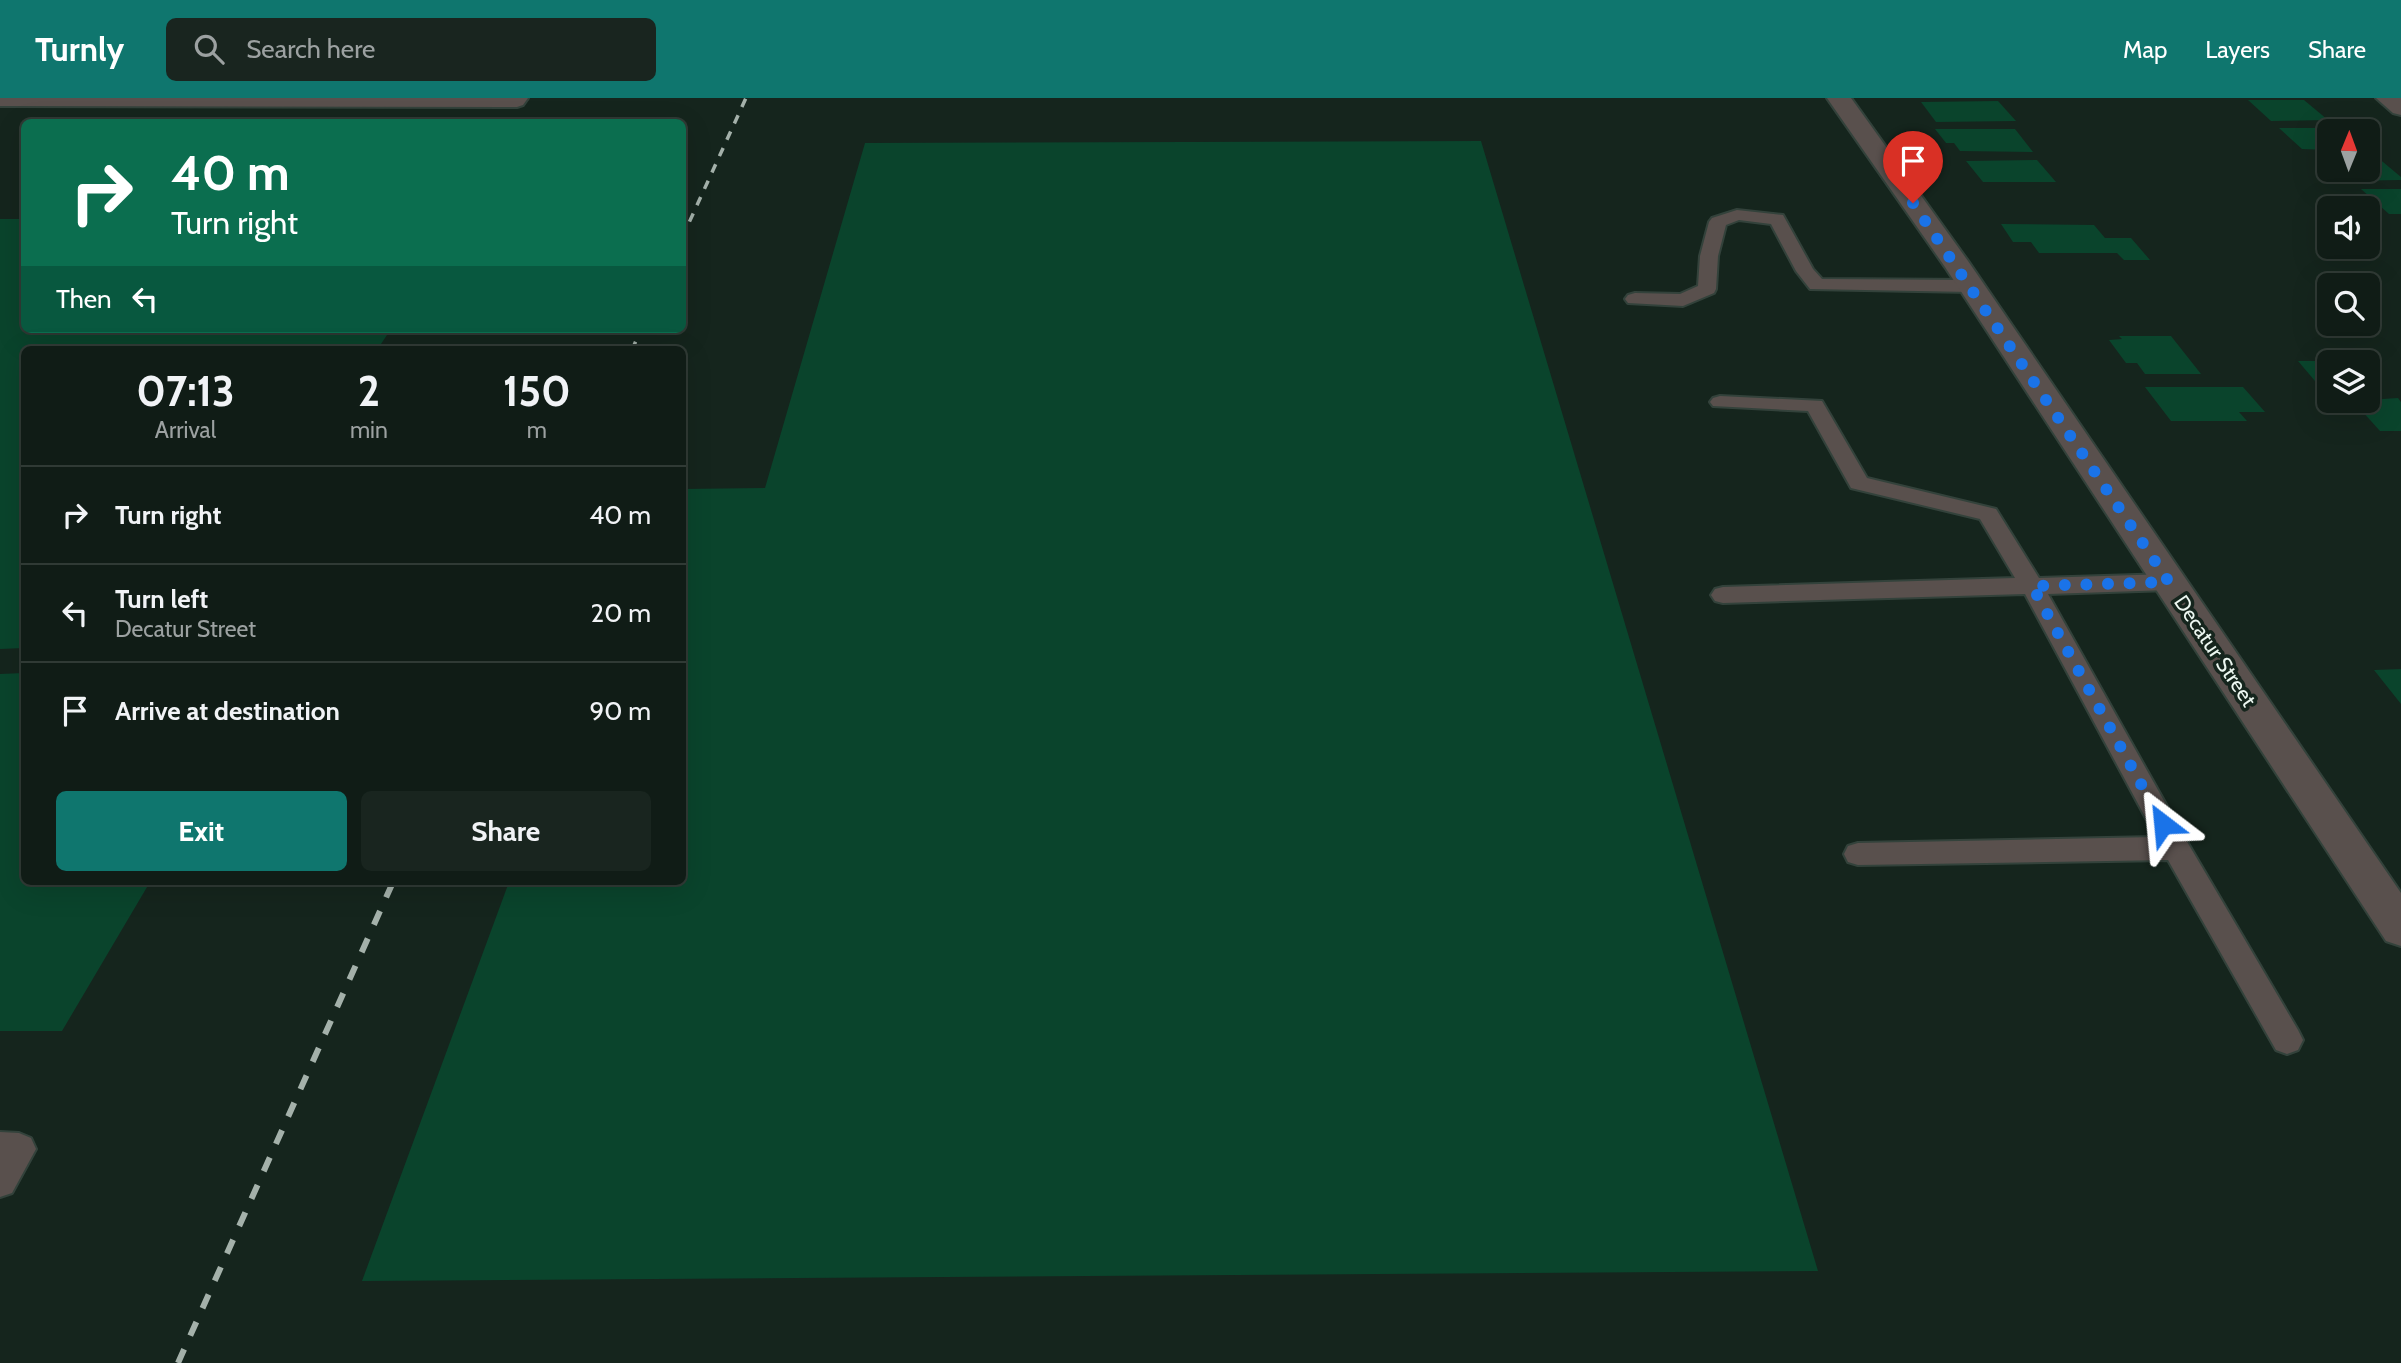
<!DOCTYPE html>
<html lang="en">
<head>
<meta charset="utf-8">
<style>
  body { margin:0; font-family:Cabin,sans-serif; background:#19251f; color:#f1f3f6; height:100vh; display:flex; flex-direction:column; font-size:26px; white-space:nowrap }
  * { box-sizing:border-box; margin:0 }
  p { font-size:23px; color:#9ca1a1 }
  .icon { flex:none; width:38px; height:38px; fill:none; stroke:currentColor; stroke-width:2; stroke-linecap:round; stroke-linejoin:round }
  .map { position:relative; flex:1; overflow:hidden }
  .details { position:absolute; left:21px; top:248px; width:665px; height:539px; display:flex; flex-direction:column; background:#101c16; border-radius:10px; box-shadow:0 7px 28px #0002,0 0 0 2px #303a35 }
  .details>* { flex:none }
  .banner { position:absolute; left:21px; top:21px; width:665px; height:214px; border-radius:10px; box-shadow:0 7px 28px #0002,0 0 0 2px #303a35; background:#0b6e4f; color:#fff; overflow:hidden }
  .needle { width:46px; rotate:1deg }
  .controls { position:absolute; left:2317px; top:21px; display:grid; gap:14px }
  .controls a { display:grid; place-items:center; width:63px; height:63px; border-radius:10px; background:#101c16; box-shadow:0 7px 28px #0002,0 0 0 2px #303a35; font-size:35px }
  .pin { position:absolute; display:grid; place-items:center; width:60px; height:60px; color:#fff; margin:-72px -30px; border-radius:50% 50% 50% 0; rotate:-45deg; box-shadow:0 0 7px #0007 }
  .pin .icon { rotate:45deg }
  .me { position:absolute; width:77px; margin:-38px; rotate:331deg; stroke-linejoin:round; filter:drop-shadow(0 0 5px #0008) }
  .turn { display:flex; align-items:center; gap:24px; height:147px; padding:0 35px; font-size:32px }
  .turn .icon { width:91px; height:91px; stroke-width:2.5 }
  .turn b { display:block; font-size:49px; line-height:60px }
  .then { display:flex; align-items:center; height:66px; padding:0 35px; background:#0003; gap:14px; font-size:26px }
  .eta { display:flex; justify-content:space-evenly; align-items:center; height:119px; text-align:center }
  .eta b { font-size:42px; font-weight:800; line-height:49px }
  .cta { display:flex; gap:14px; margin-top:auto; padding:14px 35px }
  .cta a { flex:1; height:80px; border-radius:10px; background:#0f766e; color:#fff; font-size:28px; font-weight:800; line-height:80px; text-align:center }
  .cta a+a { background:#19251f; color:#f1f3f6 }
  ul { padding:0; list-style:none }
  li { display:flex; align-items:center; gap:21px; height:98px; padding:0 35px; border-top:2px solid #303a35 }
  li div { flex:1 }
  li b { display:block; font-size:26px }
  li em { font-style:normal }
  header { display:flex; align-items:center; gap:42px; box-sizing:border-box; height:98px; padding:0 35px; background:#0f766e; color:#fff }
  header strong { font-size:33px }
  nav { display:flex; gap:38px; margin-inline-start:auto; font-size:24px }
  .search { width:490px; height:63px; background:#19251f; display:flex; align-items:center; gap:18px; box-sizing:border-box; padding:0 24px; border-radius:10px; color:#9ca1a1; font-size:26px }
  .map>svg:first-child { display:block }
</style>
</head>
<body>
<header>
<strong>Turnly</strong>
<div class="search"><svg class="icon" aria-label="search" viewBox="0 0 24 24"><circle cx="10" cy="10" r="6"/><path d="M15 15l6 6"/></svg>Search here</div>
<nav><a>Map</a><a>Layers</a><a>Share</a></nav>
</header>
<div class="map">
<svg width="2401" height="1265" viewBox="0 0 2401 1265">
  <rect width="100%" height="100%" fill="#15251d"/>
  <!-- building -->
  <g fill="#0a442c">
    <polygon points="2248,2 2304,2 2328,22 2271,23"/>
    <polygon points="1998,3 2016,23 1936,24 1921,4"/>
    <polygon points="2279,30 2336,30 2339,33 2329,33 2329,52 2302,51"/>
    <polygon points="1935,31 2015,31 2033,54 1960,53 1954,45 1946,45"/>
    <polygon points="1481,43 1818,1173 362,1183 509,784 682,784 682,391 765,390 865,45"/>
    <polygon points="2368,59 2377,59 2401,79 2401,82 2341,83 2329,72 2368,72"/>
    <polygon points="2037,62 2056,84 1983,84 1966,63"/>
    <polygon points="2361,91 2401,91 2401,116 2389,116"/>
    <polygon points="0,121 24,121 24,231 391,231 377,252 24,252 24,550 0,551"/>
    <polygon points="2001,126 2094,127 2105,140 2131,140 2150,162 2124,162 2117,155 2039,155 2031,144 2013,144"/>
    <polygon points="2119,238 2171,238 2201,276 2145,276 2137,265 2126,265 2109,242 2122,241"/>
    <polygon points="2298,263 2329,263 2329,283 2315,283"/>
    <polygon points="2145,289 2243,289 2265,314 2239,314 2247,323 2171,323"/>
    <polygon points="2398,300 2401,304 2401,333 2380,333 2353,303"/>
    <polygon points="2401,571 2401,606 2374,572"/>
    <polygon points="24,575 24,784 150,784 62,933 0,933 0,576"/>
  </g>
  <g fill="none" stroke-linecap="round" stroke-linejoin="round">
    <!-- lane casing -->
    <g stroke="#33423b" stroke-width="4">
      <g id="lane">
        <polygon points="0,0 528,0 523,7 517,9 0,8"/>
        <polygon points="1737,112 1783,117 1813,171 1822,181 1971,182 1980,188 1971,194 1810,191 1796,173 1771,126 1739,122 1726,127 1718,158 1716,191 1714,195 1683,208 1628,205 1625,201 1628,197 1635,195 1680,196 1698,188 1700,158 1709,124 1712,120"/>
        <polygon points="1720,298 1822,303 1867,380 1996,411 2039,480 2169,476 2177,478 2181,484 2177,490 2169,492 2048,496 2186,742 2298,932 2303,942 2298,952 2287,956 2276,952 2168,762 1858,767 1848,764 1844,756 1848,748 1858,745 2156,739 2025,496 1723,505 1715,503 1711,497 1715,491 1723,489 2015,480 1980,421 1851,390 1808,313 1713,308 1710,304 1713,300"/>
        <polygon points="0,1034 19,1035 31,1040 36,1051 12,1095 0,1099"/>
      </g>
    </g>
    <!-- street casing -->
    <g stroke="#33423b" stroke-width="4">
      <g id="street">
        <polygon points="1827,0 1851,0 1968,163 2401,795 2401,848 2386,843 1945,169"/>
        <polygon points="2376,0 2401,0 2401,17 2393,15"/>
      </g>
    </g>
    <!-- lane -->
    <use href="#lane" fill="#59504d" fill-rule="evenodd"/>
    <!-- street -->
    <use href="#street" fill="#59504d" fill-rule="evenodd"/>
    <!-- rail-far1 -->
    <g stroke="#a4b1aa" stroke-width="3.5" stroke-dasharray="9 9" stroke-linecap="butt">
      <polyline points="682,140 746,0"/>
      <polyline points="632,252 641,231"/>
    </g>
    <!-- rail -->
    <polyline stroke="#a4b1aa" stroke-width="6" stroke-dasharray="15 15" stroke-linecap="butt" points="178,1265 393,784"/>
  </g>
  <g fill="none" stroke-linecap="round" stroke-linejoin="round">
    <!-- route -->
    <polyline stroke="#1a73e8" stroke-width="12" stroke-dasharray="0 21.6" points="1913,105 2169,484 2032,488 2163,726"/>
  </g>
  <g text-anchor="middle" stroke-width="7" stroke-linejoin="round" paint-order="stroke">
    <!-- street labels -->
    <g font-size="21" fill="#ecf7f1" stroke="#15251d">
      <text transform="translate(2215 553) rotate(56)" y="7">Decatur Street</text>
    </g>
  </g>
</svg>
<div class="controls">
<a><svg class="needle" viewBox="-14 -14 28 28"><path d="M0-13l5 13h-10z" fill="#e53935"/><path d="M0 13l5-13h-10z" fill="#9ca1a1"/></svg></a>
<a><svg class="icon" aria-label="sound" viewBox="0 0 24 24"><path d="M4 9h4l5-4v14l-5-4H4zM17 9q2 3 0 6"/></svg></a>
<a><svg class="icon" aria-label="search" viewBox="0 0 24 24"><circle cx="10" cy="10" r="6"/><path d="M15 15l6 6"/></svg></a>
<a><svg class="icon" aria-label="layers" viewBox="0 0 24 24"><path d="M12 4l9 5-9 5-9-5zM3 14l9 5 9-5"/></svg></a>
</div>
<div class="pin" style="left:1913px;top:105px;background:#d93025"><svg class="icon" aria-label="arrive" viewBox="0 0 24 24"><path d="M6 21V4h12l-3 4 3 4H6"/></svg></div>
<svg class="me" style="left:2163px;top:726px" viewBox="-20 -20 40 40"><path d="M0-17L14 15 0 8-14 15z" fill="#1a73e8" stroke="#fff" stroke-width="4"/></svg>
<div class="banner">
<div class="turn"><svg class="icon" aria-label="right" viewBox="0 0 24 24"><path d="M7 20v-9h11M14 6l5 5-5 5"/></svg><div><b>40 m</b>Turn right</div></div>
<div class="then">Then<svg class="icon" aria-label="left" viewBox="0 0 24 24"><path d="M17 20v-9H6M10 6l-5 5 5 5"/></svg></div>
</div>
<section class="details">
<div class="eta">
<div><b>07:13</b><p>Arrival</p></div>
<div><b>2</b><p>min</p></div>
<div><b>150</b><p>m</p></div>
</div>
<ul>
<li><svg class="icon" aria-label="right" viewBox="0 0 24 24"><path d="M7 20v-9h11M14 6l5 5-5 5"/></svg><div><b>Turn right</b></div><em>40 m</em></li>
<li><svg class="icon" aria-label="left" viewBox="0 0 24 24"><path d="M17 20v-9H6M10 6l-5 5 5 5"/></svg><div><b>Turn left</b><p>Decatur Street</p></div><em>20 m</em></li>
<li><svg class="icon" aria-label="arrive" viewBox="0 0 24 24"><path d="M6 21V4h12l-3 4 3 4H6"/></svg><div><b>Arrive at destination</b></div><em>90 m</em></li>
</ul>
<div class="cta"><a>Exit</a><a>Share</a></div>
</section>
</div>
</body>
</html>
